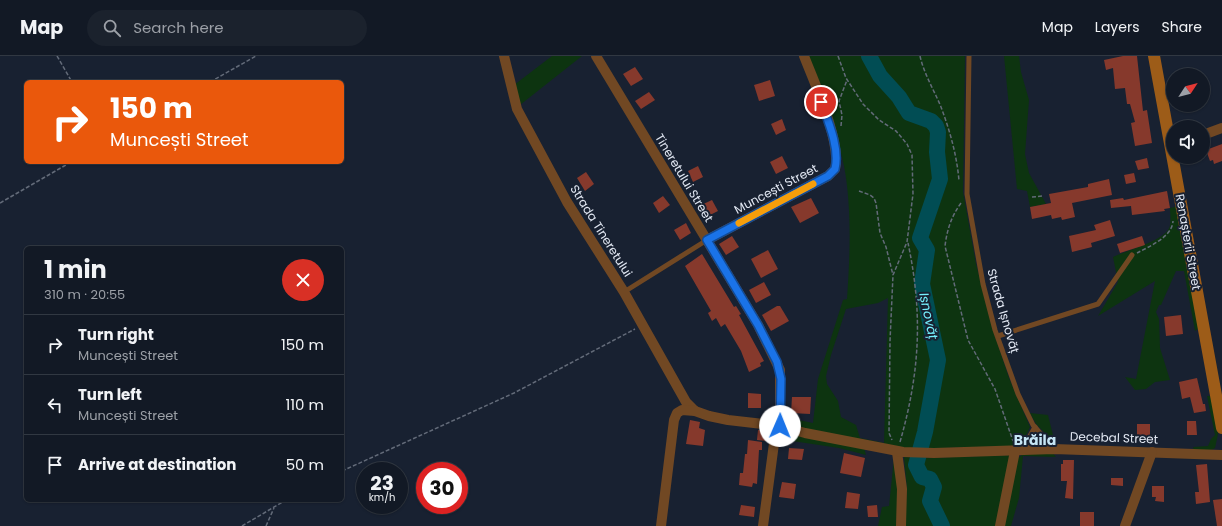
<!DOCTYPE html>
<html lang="en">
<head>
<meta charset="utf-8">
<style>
  body { margin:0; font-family:Poppins,sans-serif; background:#1b222d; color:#f1f3f6; height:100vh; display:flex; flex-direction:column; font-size:15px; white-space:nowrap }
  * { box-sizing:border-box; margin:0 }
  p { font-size:13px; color:#9ca0a7 }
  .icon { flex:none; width:22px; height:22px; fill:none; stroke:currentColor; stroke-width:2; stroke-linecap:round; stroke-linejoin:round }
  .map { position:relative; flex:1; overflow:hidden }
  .side { position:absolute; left:24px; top:190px; width:320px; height:256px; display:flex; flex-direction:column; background:#121925; border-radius:6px; box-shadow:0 1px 3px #0004,0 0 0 1px #313842 }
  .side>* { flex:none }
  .guide { position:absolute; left:24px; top:24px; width:320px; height:84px; border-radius:6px; box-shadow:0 1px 3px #0004,0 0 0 1px #313842; background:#ea580c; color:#fff; overflow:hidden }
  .needle { width:26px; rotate:54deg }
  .buttons { position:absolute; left:1166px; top:12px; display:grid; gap:8px }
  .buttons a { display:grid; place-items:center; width:44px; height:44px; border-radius:50%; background:#121925; box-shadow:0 1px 3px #0004,0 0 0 1px #313842; font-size:20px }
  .speed { position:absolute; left:356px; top:406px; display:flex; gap:8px; font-size:20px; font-weight:700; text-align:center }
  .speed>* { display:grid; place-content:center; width:52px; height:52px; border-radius:50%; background:#121925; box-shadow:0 1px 3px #0004,0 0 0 1px #313842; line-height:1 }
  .speed small { font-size:10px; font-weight:400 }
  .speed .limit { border:6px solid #d22; background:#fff; color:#111 }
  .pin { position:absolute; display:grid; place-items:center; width:34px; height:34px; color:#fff; margin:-17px; border:2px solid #fff; border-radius:50%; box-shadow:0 1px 4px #0007 }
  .me { position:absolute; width:44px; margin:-22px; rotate:1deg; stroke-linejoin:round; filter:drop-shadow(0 0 3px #0008) }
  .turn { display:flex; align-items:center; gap:14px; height:84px; padding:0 20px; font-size:18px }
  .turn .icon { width:52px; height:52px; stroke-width:2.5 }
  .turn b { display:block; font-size:28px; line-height:34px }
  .round { display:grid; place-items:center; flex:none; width:42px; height:42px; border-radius:21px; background:#1b222d }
  .overview { display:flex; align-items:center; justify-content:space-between; height:68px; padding:0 20px }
  h1 { font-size:24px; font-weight:700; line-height:30px }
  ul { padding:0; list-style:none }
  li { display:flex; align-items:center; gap:12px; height:60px; padding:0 20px; border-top:1px solid #313842 }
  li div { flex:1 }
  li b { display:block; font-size:15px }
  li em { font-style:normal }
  header { display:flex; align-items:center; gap:24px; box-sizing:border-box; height:56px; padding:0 20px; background:#121925; border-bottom:1px solid #313842 }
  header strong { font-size:19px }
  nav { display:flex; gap:22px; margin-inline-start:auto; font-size:14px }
  .search { width:280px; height:36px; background:#1b222d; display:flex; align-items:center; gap:10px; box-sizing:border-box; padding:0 14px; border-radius:22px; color:#9ca0a7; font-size:15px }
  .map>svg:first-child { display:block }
</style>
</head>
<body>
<header>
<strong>Map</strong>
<div class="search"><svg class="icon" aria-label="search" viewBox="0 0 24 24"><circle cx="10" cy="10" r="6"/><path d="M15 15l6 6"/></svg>Search here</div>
<nav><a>Map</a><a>Layers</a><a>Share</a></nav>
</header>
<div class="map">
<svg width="1222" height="470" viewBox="0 0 1222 470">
  <rect width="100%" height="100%" fill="#182131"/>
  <!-- green -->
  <g fill="#0d3410" fill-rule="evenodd">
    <polygon points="552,0 582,0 520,49 514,29"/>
    <path d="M 808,0 L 965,0 L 963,136 L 976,208 L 992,271 L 1009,322 L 1030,371 L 1021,390 L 905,393 L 797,372 L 789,366 L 789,362 L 813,367 L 818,323 L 843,244 L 847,243 C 850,200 852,152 844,110 C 837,75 819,34 808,0 ZM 888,242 L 884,387 L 860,382 L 856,369 L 841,361 L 838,345 L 827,328 L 826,320 L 831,299 L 846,253 L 878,247 Z"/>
    <polygon points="1004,0 1019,0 1021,16 1029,44 1025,98 1029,117 1046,148 1030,151 1027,135 1017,133"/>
    <path d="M 1178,150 L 1199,272 L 1195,275 L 1184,215 L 1176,215 L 1161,249 L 1159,249 L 1156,256 L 1159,263 L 1160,292 L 1170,324 L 1155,326 L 1146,333 L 1135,334 L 1125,321 L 1136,323 L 1155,225 L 1098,260 L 1118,226 L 1113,201 C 1126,195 1161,185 1168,174 C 1172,168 1170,159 1170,152 Z"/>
    <polygon points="1207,340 1211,340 1218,378 1215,392 1211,394 1194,394 1193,391 1208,390 1211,383 1215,379"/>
    <polygon points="1030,357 1048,359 1055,387 1036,368"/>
    <polygon points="781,375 864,392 866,399 839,392 779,383"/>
    <polygon points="1052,396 1056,401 1023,400 1019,442 1011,470 1002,470 1018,402 1022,399"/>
    <polygon points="1011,399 996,470 904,470 907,433 904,401 928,402"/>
    <polygon points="894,402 898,422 897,470 878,470 882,451 889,450"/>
  </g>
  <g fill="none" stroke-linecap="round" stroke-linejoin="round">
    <!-- river -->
    <polyline stroke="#014d54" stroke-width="16" points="869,0 880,20 899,41 909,57 931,65 936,70 938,76 937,96 940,123 920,182 927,194 922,228 938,304 925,376 916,409 922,421 930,423 934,431 930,445 942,470"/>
  </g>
  <!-- building -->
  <g fill="#86392c">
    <polygon points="1123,0 1137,0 1143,55 1147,54 1152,87 1135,90 1131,67 1135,66 1130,48 1127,48 1125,32 1115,33 1113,12 1106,14 1104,4"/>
    <polygon points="635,11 643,23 631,30 623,18"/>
    <polygon points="770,24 775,40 759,45 754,29"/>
    <polygon points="649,36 655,44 641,53 635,45"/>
    <polygon points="782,63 786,74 776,79 771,68"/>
    <polygon points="1222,88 1222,105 1214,108 1213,104 1210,105 1206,94"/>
    <polygon points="782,100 788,112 776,118 770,106"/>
    <polygon points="1147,102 1149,112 1138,114 1135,105"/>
    <polygon points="698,110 703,121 693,126 688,115"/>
    <polygon points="586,116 594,128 585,135 577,122"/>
    <polygon points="1134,117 1136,126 1126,128 1124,119"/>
    <polygon points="1109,123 1112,139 1072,147 1075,161 1062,164 1061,161 1052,163 1051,159 1032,163 1030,151 1051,147 1049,138 1088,131 1088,128"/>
    <polygon points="1167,135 1170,152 1164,153 1165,155 1132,159 1131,150 1111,152 1110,144 1123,142 1124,144"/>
    <polygon points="663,140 670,149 659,157 653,147"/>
    <polygon points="811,142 819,157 800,167 791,151"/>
    <polygon points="712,144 718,155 704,162 699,150"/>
    <polygon points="1110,164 1115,180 1091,187 1092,191 1072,196 1069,180 1096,174 1094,169"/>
    <polygon points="686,167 691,177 680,184 674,174"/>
    <polygon points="732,180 739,191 726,199 719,188"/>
    <polygon points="1142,180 1145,189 1120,197 1117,188"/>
    <polygon points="768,194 778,213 761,222 751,203"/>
    <polygon points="702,198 734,251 736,250 741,258 739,259 764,305 760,307 761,310 749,316 741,295 725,268 721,271 716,262 712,265 708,257 711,255 685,210"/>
    <polygon points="764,226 771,239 756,247 749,234"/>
    <polygon points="777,250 780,250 789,265 771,275 762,259"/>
    <polygon points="1181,259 1183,278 1166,280 1164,261"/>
    <polygon points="1197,322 1203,348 1205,348 1206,355 1194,357 1190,341 1182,343 1179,326"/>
    <polygon points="748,337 761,338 761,352 748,352"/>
    <polygon points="792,341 811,341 810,358 791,357"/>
    <polygon points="690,364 700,366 699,372 705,374 703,390 686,388"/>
    <polygon points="1187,365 1196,365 1197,379 1187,379"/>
    <rect x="1137" y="368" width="13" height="18"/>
    <polygon points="758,374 770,375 768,385 757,384"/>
    <polygon points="748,384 762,386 762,394 759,394 757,428 753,427 752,431 739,429 740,417 743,417 745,398 747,398"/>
    <polygon points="789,392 804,393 802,404 788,403"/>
    <polygon points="844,397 865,402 861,421 840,417"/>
    <polygon points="1063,404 1074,404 1073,443 1065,442 1067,425 1061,425 1061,408 1063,408"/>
    <polygon points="1207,408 1210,446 1196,448 1195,436 1199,436 1196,409"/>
    <polygon points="1111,422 1123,422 1123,430 1111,429"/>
    <polygon points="782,426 796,428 794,443 779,441"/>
    <polygon points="1152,430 1164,430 1164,446 1155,445 1156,441 1152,441"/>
    <polygon points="847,436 860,438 858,453 845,452"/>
    <polygon points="1222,443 1222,470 1217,470 1213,444"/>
    <polygon points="741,449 755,451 754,461 739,459"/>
    <polygon points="877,449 878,461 868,461 867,450"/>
    <rect x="1080" y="456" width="14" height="14"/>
  </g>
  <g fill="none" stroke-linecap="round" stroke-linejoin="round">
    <!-- path -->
    <g stroke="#636b79" stroke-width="1.5" stroke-dasharray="4 2" stroke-linecap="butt">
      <polyline points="57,0 72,26"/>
      <polyline points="838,0 846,22 863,48 879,64 896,75 907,88 912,99 913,138 907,186 893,219 890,285 889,377 892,384"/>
      <path d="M 920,0 C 924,18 934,34 941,51 C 950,75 957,100 959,125"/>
      <polyline points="210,26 256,0"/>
      <polyline points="841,70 842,59 839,45 847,24"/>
      <polyline points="859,135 870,139 874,142 876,147 880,177 886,191 893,219"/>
      <polyline points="1032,141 1043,140"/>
      <polyline points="0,147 71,106"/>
      <path d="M 961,147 C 951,161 947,174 945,190 L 968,284 L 995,333 L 1013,385"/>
      <path d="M 1137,197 C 1150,190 1172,181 1173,165"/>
      <path d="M 900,386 C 920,316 923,258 908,187"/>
      <polyline points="342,415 514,337 635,273"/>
      <polyline points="242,470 286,444"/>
      <polyline points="266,470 274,452"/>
    </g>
    <!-- lane -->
    <g stroke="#714823" stroke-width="5">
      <polyline points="969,0 967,138 983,228 995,274 1018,338 1033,369 1054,393"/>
      <polyline points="624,236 707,184"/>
      <polyline points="998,280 1098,248 1132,199"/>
      <polyline points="1022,394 1035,371"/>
    </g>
    <!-- street -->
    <g stroke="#714823" stroke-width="10">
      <polyline points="504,0 517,53 567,146 624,236 686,346 695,355"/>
      <polyline points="596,0 758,269 780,314 780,370 775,380 763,470"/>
      <polyline points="1203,79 1222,72"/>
      <path d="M 707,184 L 828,120 L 835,113 C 842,87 814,26 804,0"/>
      <polyline points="897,396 902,433 901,470"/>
      <polyline points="661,470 674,364 677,357 682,354 695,355 709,360 728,364 780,370 805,377 903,396 934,397 1054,393 1222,399"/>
      <polyline points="1000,470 1015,395"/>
      <polyline points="1125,470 1152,396"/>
    </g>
    <!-- secondary -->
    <polyline stroke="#9d5c18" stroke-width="12" points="1154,0 1222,372"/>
  </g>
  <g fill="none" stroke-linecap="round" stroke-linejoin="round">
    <!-- route casing -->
    <g stroke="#114b97" stroke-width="10">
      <path id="route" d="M 780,370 L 781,323 L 777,306 L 758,269 L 707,184 L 828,120 L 835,113 C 840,92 828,65 821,46"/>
    </g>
    <!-- route -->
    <use href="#route" stroke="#1a73e8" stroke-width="7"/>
    <!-- slow -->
    <polyline stroke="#f59e0b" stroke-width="7" points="739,167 813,128"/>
  </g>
  <g text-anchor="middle" stroke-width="4" stroke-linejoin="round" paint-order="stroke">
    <!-- street labels -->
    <g font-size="12" fill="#e3e9f4" stroke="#182131">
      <text transform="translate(684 122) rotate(59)" y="4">Tineretului Street</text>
      <text transform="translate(776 133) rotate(-28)" y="4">Muncești Street</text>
      <text transform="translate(601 175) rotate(58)" y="4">Strada Tineretului</text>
      <text transform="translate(1188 186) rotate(80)" y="4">Renașterii Street</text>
      <text transform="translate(1003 255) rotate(74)" y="4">Strada Ișnovăț</text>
      <text transform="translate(1114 382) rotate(2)" y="4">Decebal Street</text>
    </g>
    <!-- water labels -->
    <g font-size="13" font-style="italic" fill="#75effd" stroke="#182131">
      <text transform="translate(929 260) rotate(78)" y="5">Ișnovăț</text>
    </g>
    <!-- quarter labels -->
    <g font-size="14" font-weight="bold" fill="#c6e6f5" stroke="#182131">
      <text x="1035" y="389">Brăila</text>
    </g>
  </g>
</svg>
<div class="buttons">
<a><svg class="needle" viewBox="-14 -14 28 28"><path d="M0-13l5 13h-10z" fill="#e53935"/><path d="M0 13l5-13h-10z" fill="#9ca0a7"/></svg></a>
<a><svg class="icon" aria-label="sound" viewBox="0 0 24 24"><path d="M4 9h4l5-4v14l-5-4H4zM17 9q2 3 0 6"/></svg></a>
</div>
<div class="speed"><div>23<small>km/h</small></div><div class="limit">30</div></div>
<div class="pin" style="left:821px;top:46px;background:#d93025"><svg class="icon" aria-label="arrive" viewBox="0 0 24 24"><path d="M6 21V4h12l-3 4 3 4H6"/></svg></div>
<svg class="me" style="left:780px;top:370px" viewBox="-20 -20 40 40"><circle r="19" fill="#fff"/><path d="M0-13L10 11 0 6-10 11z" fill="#1a73e8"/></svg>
<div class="guide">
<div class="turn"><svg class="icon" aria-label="right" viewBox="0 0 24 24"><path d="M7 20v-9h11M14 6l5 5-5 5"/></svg><div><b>150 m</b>Muncești Street</div></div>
</div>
<section class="side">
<div class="overview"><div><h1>1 min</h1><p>310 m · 20:55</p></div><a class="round" style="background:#d93025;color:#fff"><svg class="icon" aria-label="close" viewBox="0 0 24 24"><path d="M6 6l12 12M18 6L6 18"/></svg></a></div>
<ul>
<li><svg class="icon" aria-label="right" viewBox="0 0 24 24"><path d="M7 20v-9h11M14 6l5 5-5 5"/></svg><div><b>Turn right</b><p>Muncești Street</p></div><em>150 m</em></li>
<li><svg class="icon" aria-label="left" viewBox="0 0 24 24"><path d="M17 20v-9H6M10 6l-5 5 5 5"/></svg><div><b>Turn left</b><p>Muncești Street</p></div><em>110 m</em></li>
<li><svg class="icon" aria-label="arrive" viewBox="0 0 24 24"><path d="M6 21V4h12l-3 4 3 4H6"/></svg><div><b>Arrive at destination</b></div><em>50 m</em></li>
</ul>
</section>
</div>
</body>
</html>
